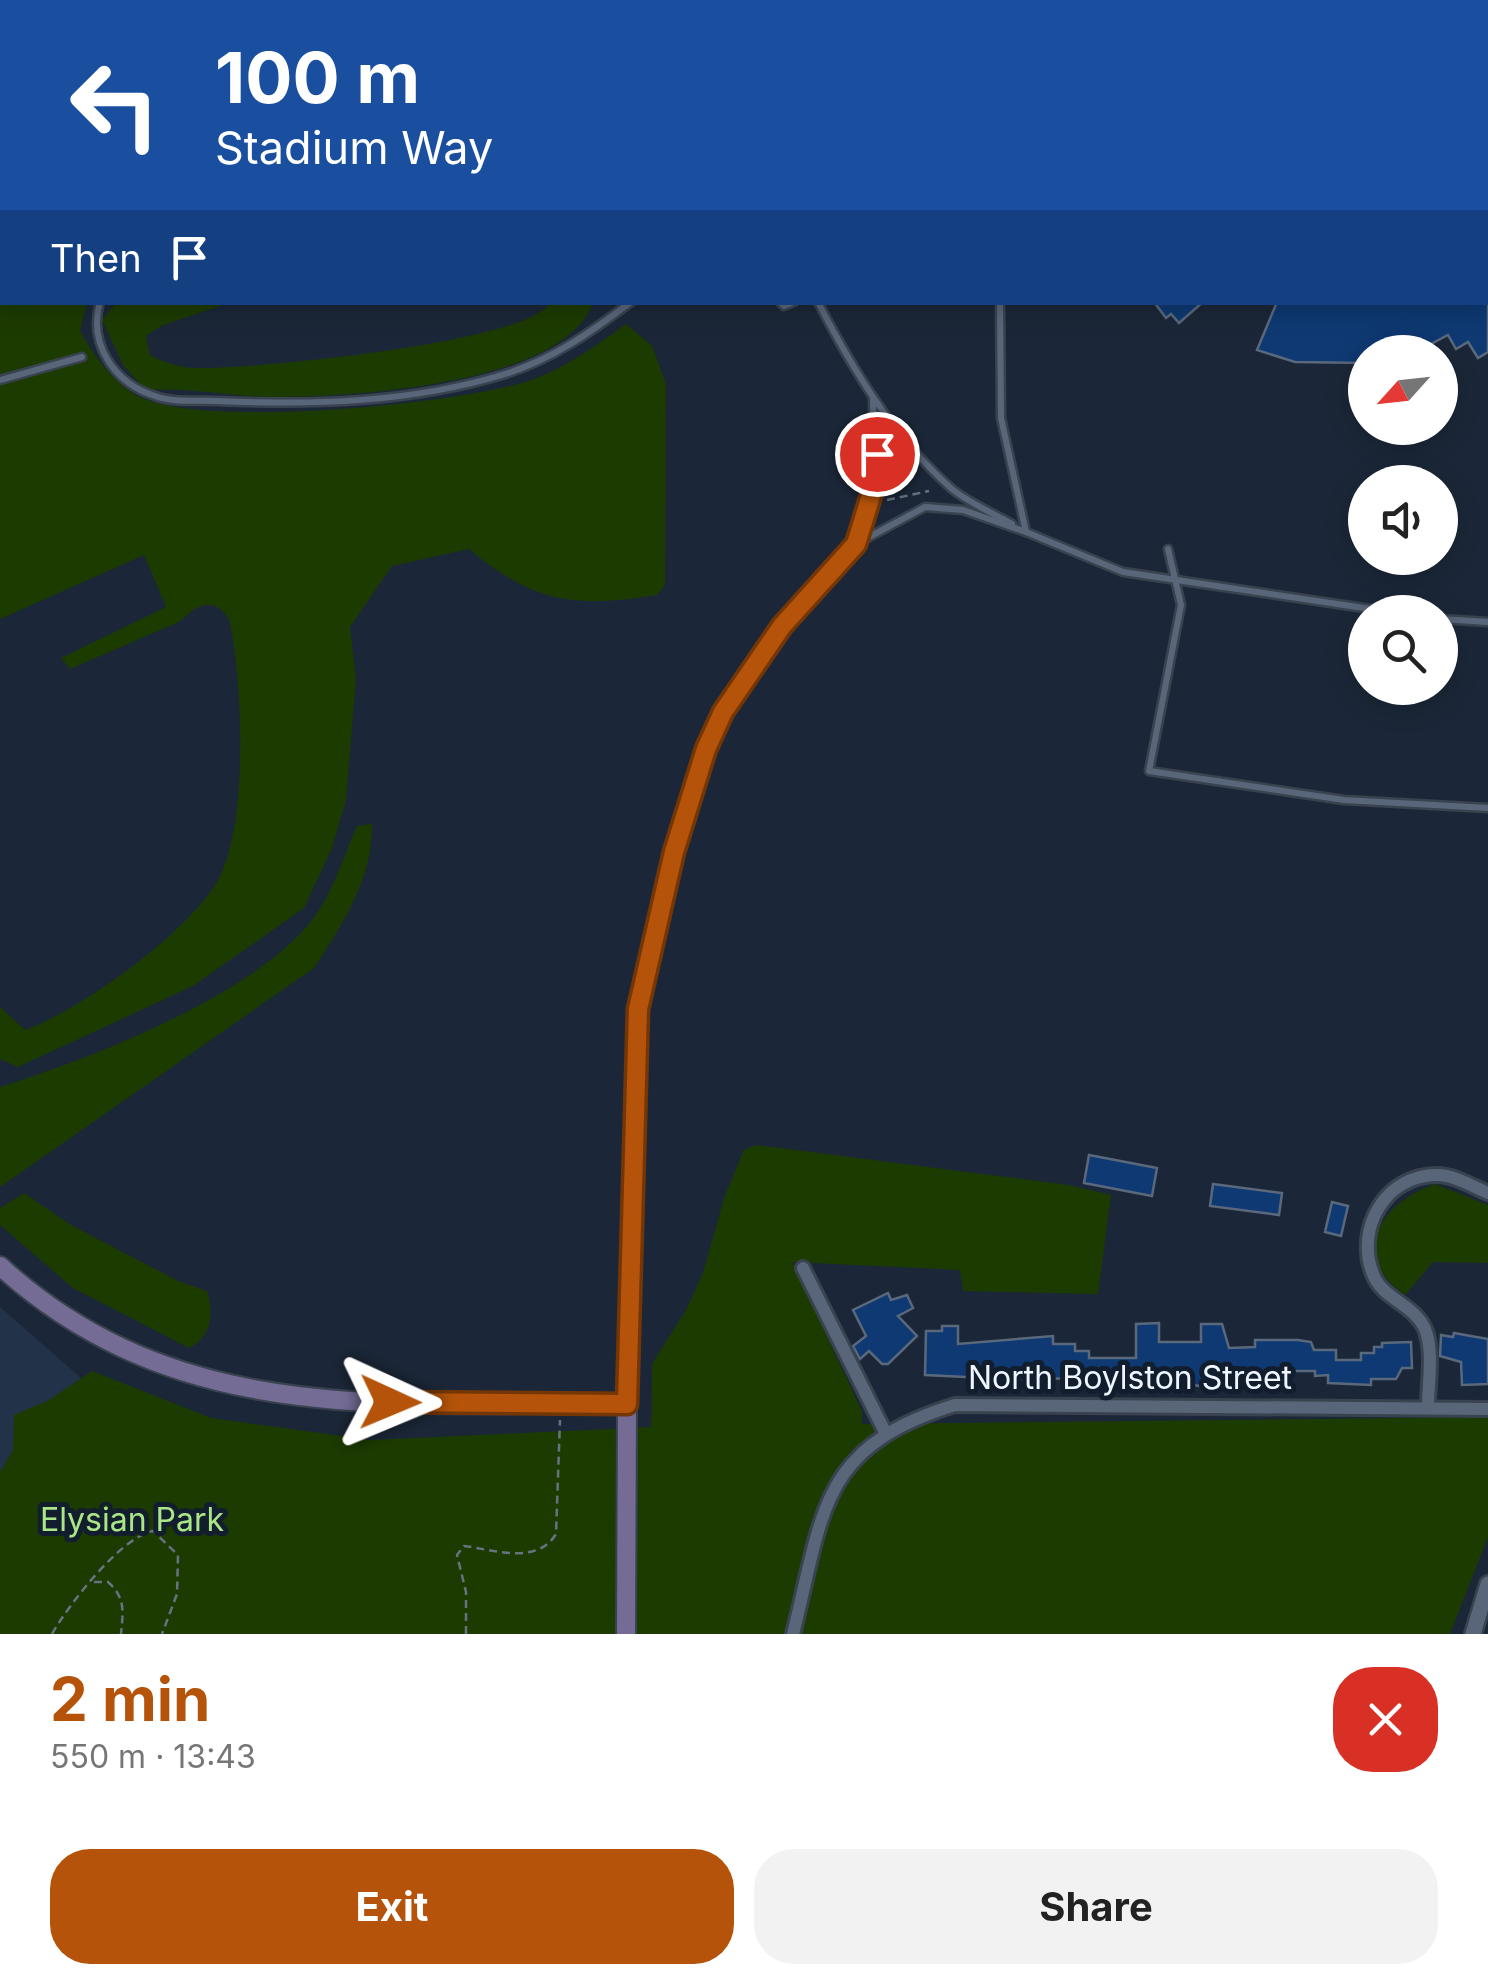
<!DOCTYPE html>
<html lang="en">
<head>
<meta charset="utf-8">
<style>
  body { margin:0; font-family:Inter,sans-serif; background:#f2f2f2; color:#222; height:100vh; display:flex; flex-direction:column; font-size:38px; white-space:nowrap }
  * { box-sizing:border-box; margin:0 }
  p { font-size:32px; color:#767676 }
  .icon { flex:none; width:55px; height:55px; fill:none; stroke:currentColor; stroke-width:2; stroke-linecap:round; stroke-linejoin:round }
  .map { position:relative; height:1634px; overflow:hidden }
  .sheet { display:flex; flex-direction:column; background:#fff; flex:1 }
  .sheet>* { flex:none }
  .banner { position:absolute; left:0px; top:0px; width:1490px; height:305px; box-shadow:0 5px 25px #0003; background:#1a4fa0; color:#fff; overflow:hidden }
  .needle { width:65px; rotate:243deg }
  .controls { position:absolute; left:1348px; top:335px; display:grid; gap:20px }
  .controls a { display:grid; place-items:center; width:110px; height:110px; border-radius:50%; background:#fff; box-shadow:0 5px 25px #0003; font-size:50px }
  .pin { position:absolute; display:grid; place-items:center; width:85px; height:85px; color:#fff; margin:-42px; border:5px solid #fff; border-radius:50%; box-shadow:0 2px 10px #0007 }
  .me { position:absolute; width:110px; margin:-55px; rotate:91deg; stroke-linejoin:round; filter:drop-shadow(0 0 8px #0008) }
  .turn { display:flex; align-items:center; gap:35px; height:210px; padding:0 50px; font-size:45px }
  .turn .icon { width:130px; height:130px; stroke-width:2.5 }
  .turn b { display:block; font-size:70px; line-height:85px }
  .then { display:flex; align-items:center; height:95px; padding:0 50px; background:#0003; gap:20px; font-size:38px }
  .round { display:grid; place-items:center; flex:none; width:105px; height:105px; border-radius:40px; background:#f2f2f2 }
  .headline { display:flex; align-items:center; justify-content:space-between; height:170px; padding:0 50px }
  h1 { font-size:60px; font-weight:700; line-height:75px; color:#b45309 }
  .cta { display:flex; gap:20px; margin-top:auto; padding:20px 50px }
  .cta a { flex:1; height:115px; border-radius:40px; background:#b45309; color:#fff; font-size:40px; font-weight:700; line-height:115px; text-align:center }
  .cta a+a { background:#f2f2f2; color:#222 }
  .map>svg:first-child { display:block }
</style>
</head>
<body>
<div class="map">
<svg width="1488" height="1634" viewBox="0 0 1488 1634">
  <rect width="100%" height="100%" fill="#1b2738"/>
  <!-- built -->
  <polygon fill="#223248" points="0,1307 90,1386 6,1634 0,1634"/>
  <!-- green -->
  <g fill="#1c3b01">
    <path d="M 0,0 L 527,2 L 2,2 L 2,302 L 87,303 L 80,331 C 94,355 110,379 134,394 C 192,431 467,404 534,379 C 568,366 597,345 626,324 L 652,346 L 666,384 L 665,585 L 657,595 C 575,608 535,604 469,549 L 392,566 L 350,627 L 356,679 L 346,800 L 332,848 L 304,908 L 193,986 L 18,1067 L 0,1059 L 0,1007 L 25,1030 C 81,1010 193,930 220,876 C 248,820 243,681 229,619 C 214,597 198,603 181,621 L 70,669 L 61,658 L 166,607 L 144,555 L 0,619 Z"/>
    <polygon points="1162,0 1488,0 1488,294 1488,2"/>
    <path d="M 116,303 L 229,303 L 163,325 L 146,336 L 150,355 C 163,362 178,367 194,368 C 251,369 524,344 550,303 L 593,303 C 564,386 343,398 268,397 C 227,396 188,387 146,390 L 123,365 L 102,320 Z"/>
    <path d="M 372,824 C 373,878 343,924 314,968 L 0,1187 L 0,1087 C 90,1059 267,991 319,910 C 335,885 345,853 357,826 Z"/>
    <polygon points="756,1145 1069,1185 1111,1195 1098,1294 963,1291 960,1270 792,1262 862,1411 862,1424 1488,1417 1488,1537 1450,1634 0,1634 0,1472 13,1450 14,1415 49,1400 92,1371 211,1418 371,1440 651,1427 652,1364 686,1310 703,1273 725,1195 744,1150"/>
    <path d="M 1435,1184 L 1488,1205 L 1488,1263 L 1433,1262 L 1405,1295 C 1347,1255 1380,1203 1435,1184 Z"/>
    <path d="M 24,1193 L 71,1225 L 178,1281 L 207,1291 C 214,1314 212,1336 189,1348 L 73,1288 L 0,1225 L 0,1208 Z"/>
  </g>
  <!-- building -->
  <g fill="#0e3972" stroke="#5a687c" stroke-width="2.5">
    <polygon points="1154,302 1203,302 1179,323 1171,314 1166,318"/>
    <polygon points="1277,302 1488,302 1488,352 1478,358 1468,342 1456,349 1448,335 1416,352 1365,352 1365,363 1295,362 1257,350"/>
    <polygon points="1089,1155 1157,1168 1152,1196 1084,1183"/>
    <polygon points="1213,1184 1282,1193 1279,1215 1210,1206"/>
    <polygon points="1332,1202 1348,1206 1341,1236 1325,1232"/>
    <polygon points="888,1293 891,1300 907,1295 913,1308 898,1316 917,1336 888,1364 882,1364 869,1351 860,1359 853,1346 866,1336 853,1310"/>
    <polygon points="1159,1323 1159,1342 1201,1342 1201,1324 1222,1324 1229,1348 1255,1347 1255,1340 1298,1340 1311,1342 1314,1350 1336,1350 1336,1360 1361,1360 1361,1353 1374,1353 1374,1347 1382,1347 1382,1343 1411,1342 1412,1368 1402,1368 1396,1379 1371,1379 1371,1385 1328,1383 1328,1375 1315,1376 1315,1371 1290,1371 1223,1377 1223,1388 1191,1385 1191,1379 1147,1381 1147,1374 1030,1380 925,1375 926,1331 942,1331 942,1326 958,1326 958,1344 1053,1336 1053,1344 1075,1344 1075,1351 1089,1351 1089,1358 1136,1358 1136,1324"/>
    <polygon points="1454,1333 1488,1339 1488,1384 1462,1385 1461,1362 1440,1356 1441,1335 1453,1337"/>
  </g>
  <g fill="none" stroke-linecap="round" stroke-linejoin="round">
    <!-- service casing -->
    <g stroke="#394350" stroke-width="11">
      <g id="service">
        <polyline points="997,0 997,2"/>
        <polyline points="777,2 777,0"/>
        <path d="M 100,302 C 88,344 114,383 155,396 C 173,403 197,400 216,401 C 313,405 411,403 505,374 C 553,359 591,332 631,302"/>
        <polyline points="780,302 784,306 794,302"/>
        <path d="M 818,302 C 853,370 894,438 952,489 C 969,503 993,513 1012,524"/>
        <polyline points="1000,302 1001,418 1026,532 1123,572 1391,612"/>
        <polyline points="0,380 82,357"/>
        <polyline points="857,543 874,486 873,398"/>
        <polyline points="1168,549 1181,605 1149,771 1344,800 1488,808"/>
        <polyline points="1440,619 1488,622"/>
        <polyline points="627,1402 638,1009 674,852 706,749 723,713 782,626 856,544 925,507 963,510 1026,532"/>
      </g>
    </g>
    <!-- minor casing -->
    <g stroke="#394350" stroke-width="18">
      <g id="minor">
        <polyline points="803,1268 885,1432"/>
        <path d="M 1428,1406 C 1428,1383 1434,1351 1425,1329 C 1414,1304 1382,1299 1373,1274 C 1355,1229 1385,1175 1437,1175 C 1454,1175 1472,1186 1488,1193"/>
        <path d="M 793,1634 C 824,1511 819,1447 955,1405 L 1488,1409"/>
      </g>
    </g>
    <!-- tertiary casing -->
    <g stroke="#394350" stroke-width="20">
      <polyline id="tertiary" points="1473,1634 1488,1584"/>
    </g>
    <!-- secondary casing -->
    <g stroke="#394350" stroke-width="22">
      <path id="secondary" d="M 0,1266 C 181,1431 402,1401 627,1404 L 626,1634"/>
    </g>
    <!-- path -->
    <g stroke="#677280" stroke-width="2.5" stroke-dasharray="8 5" stroke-linecap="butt">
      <polyline points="887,500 929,491"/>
      <path d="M 94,1582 L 108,1582 C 126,1598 123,1612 121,1634"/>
      <path d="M 52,1634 C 69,1604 121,1537 153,1531 L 178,1555 L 177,1594 L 162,1634"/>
      <path d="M 466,1634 L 466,1592 L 457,1555 L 464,1546 C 495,1550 537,1565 556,1534 L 560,1420"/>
    </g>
    <!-- service -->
    <use href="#service" stroke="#59667a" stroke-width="6"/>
    <!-- minor -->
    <use href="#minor" stroke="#59667a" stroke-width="12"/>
    <!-- tertiary -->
    <use href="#tertiary" stroke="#59667a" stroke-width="15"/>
    <!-- secondary -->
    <use href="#secondary" stroke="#746c95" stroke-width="18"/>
  </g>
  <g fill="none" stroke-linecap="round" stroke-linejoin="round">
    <!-- route casing -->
    <g stroke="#753606" stroke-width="25">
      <polyline id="route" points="390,1402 627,1404 638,1009 674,852 706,749 723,712 782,626 856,544 874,486 877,454"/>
    </g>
    <!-- route -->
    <use href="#route" stroke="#b45309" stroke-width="18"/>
  </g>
  <g text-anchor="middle" stroke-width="10" stroke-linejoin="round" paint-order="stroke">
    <!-- street labels -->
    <g font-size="32" fill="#eff6ff" stroke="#121e2e">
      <text x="1130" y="1389">North Boylston Street</text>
    </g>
    <!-- park labels -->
    <g font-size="32" fill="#aae586" stroke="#121e2e">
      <text x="132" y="1531">Elysian Park</text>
    </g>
  </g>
</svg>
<div class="controls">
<a><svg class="needle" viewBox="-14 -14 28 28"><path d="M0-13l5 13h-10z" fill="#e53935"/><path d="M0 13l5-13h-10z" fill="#767676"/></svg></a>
<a><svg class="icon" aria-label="sound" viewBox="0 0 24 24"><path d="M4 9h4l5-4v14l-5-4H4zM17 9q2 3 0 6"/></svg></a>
<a><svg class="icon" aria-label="search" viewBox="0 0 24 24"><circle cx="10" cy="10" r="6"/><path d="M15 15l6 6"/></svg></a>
</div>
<div class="pin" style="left:877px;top:454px;background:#d93025"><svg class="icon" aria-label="arrive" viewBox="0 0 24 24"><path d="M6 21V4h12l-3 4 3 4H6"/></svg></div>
<svg class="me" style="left:390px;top:1402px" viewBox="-20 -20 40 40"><path d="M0-17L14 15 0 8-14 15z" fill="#b45309" stroke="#fff" stroke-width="4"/></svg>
<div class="banner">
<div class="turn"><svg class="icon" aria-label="left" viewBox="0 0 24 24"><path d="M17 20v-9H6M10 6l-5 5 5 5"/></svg><div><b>100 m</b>Stadium Way</div></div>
<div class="then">Then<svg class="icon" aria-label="arrive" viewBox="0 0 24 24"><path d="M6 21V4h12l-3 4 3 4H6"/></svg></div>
</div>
</div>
<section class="sheet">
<div class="headline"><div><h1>2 min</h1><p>550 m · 13:43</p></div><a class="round" style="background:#d93025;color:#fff"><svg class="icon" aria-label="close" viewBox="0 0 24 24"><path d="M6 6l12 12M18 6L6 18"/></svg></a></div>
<div class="cta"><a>Exit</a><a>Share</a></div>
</section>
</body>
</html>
